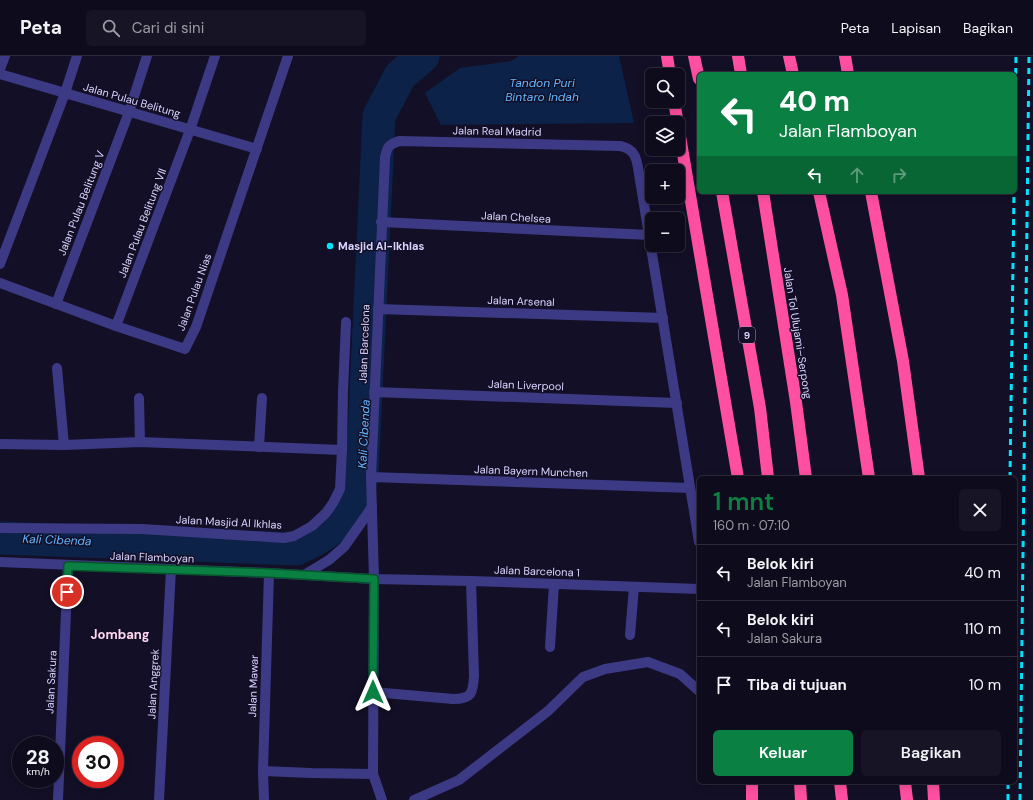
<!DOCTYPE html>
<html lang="id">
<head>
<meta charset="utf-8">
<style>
  body { margin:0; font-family:"DM Sans",sans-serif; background:#171425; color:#f1f3f6; height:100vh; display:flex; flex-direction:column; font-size:15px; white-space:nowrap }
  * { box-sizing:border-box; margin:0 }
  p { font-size:13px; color:#9b9ba3 }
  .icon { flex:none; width:22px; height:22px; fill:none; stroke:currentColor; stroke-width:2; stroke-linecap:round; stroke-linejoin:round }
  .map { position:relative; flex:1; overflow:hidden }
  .details { position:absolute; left:697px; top:420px; width:320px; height:308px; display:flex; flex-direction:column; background:#0e0b1c; border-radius:6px; box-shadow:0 2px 10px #0003,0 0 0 1px #2e2b3b }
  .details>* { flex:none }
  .guide { position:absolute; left:697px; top:16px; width:320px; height:122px; border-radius:6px; box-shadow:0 2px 10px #0003,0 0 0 1px #2e2b3b; background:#0b8043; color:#fff; overflow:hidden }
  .buttons { position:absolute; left:645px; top:12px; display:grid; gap:8px }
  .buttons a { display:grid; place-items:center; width:40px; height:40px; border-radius:6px; background:#0e0b1c; box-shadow:0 2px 10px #0003,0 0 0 1px #2e2b3b; font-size:20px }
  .speed { position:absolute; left:12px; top:680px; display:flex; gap:8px; font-size:20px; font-weight:700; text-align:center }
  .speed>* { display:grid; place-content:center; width:52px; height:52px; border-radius:50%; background:#0e0b1c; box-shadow:0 2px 10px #0003,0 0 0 1px #2e2b3b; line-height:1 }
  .speed small { font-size:10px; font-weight:400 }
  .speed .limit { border:6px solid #d22; background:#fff; color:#111 }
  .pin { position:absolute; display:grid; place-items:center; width:34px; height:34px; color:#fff; margin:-17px; border:2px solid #fff; border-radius:50%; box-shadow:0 1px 4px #0007 }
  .me { position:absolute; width:44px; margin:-22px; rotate:0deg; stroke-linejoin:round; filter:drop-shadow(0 0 3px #0008) }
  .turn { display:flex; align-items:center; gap:14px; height:84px; padding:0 16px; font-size:18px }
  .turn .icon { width:52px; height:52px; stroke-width:2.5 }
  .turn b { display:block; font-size:28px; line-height:34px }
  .lanes { display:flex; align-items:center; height:38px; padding:0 16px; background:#0003; justify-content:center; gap:20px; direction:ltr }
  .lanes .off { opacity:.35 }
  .round { display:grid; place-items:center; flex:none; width:42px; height:42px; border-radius:6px; background:#171425 }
  .summary { display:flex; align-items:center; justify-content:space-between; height:68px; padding:0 16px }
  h1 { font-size:24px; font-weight:600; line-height:30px; color:#0b8043 }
  .primary-button { display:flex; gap:8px; margin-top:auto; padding:8px 16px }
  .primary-button a { flex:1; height:46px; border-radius:6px; background:#0b8043; color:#fff; font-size:16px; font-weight:600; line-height:46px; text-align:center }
  .primary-button a+a { background:#171425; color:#f1f3f6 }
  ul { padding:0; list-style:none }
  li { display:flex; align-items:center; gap:12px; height:56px; padding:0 16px; border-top:1px solid #2e2b3b }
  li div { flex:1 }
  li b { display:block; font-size:15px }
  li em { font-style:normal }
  header { display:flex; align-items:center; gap:24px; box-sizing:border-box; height:56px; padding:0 20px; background:#0e0b1c; border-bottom:1px solid #2e2b3b }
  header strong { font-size:19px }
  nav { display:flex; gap:22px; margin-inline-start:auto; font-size:14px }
  .search { width:280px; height:36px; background:#171425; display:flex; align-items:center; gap:10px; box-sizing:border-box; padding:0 14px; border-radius:6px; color:#9b9ba3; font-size:15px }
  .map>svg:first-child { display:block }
</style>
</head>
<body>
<header>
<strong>Peta</strong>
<div class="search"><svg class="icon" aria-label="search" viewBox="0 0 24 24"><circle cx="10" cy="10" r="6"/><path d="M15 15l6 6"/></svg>Cari di sini</div>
<nav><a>Peta</a><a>Lapisan</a><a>Bagikan</a></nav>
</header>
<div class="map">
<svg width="1033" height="744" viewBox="0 0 1033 744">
  <rect width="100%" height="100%" fill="#130f26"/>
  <!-- water -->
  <polygon fill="#0c2248" points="519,0 619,0 634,67 441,69 425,37 460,12 511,5"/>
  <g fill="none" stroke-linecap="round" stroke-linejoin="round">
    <!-- river -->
    <polyline stroke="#0c2248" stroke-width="33" points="0,482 296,493 313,485 329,475 352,447 362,421 379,60 400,20 423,0"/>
    <!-- minor -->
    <g stroke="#3d3a85" stroke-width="10">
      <polyline points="0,13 5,0"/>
      <polyline points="0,18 257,93"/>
      <polyline points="381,166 649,179"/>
      <polyline points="0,208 65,37 77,0"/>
      <polyline points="0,227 116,270 185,293 196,271 288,0"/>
      <polyline points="56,248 129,56 147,0"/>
      <polyline points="378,253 663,262"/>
      <polyline points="116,270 190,74 215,0"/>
      <polyline points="57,312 64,389"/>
      <polyline points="374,336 677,347"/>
      <polyline points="139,342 140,386"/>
      <polyline points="0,388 64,389 140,386 342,394"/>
      <polyline points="259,391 262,342"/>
      <polyline points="371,421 690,432"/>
      <polyline points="0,472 142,473 284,482 294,480 312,470 326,457 333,447 340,433 342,394 343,336 346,266"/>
      <polyline points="0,506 269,517 374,523 471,525 699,533"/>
      <polyline points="304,519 329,504 344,491 368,457 372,450"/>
      <polyline points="630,579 634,531"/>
      <polyline points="550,591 554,528"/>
      <path d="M 373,636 L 453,643 C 472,643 473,637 474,620 L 471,525"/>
      <polyline points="263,715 311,717 373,718"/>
      <polyline points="58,744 68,509"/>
      <polyline points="159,744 171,513"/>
      <polyline points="264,744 263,715 269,517"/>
      <path d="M 382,744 L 373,718 L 374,523 L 371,421 L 385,102 C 387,91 388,89 399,85 L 620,90 C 636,93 637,104 639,118 L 699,486"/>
      <polyline points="414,744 459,724 548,655 583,621 605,613 648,606 680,618 699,635"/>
    </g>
    <!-- highway -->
    <g stroke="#ff4fa3" stroke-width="12">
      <polyline points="667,0 670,19"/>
      <polyline points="694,0 699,23"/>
      <polyline points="738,0 741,18"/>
      <polyline points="789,0 793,18"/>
      <polyline points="845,0 848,18"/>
      <polyline points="674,45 738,422"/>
      <polyline points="722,136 760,352 768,422"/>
      <polyline points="763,136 796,346 806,422"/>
      <polyline points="819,136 842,239 869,422"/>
      <polyline points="871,136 903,305 919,422"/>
      <polyline points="800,726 801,744"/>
      <polyline points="840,726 842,744"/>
      <polyline points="905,726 907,744"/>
      <polyline points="933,726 934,744"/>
      <polyline points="752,744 752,726"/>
    </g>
    <!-- rail -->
    <g stroke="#00e5ff" stroke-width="3" stroke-dasharray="6 5" stroke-linecap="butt">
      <polyline points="1015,62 1016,0"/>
      <polyline points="1010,422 1014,136"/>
      <polyline points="1008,744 1008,726"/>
      <polyline points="1020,744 1029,0"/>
    </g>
  </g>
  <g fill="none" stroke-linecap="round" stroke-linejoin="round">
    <!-- route casing -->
    <g stroke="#07532c" stroke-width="10">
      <polyline id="route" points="67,536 68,510 269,517 374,523 373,636"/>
    </g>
    <!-- route -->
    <use href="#route" stroke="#0b8043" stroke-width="7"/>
  </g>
  <!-- markers -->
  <circle fill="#00e5ff" stroke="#130f26" stroke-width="1.5" cx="330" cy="190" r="4"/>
  <g text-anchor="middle" stroke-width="3" stroke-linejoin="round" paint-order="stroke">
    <!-- shield labels -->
    <rect fill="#130f26" stroke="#9e99be" stroke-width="1" x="739" y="271" width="16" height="16" rx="3"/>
    <g font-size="10" font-weight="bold" fill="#d9d4ff">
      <text x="747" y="283">9</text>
    </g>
    <!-- street labels -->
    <g font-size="11" fill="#d9d4ff" stroke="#130f26">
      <text transform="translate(132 44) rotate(16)" y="4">Jalan Pulau Belitung</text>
      <text transform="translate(497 75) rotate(1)" y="4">Jalan Real Madrid</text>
      <text transform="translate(81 147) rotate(-69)" y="4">Jalan Pulau Belitung V</text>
      <text transform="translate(516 161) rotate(3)" y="4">Jalan Chelsea</text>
      <text transform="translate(142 167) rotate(-69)" y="4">Jalan Pulau Belitung VII</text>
      <text transform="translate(194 236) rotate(-70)" y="4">Jalan Pulau Nias</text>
      <text transform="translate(521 245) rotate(2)" y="4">Jalan Arsenal</text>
      <text transform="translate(798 277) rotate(81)" y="4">Jalan Tol Ulujami–Serpong</text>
      <text transform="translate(364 288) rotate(-88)" y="4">Jalan Barcelona</text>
      <text transform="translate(526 329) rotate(2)" y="4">Jalan Liverpool</text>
      <text transform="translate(531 415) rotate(2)" y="4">Jalan Bayern Munchen</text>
      <text transform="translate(229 466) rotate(3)" y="4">Jalan Masjid Al Ikhlas</text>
      <text transform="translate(152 501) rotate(2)" y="4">Jalan Flamboyan</text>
      <text transform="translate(537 515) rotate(2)" y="4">Jalan Barcelona 1</text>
      <text transform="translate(51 626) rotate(-87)" y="4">Jalan Sakura</text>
      <text transform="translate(153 628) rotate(-87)" y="4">Jalan Anggrek</text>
      <text transform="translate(253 630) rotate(-88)" y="4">Jalan Mawar</text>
    </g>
    <!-- poi labels -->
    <g font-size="11" font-weight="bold" fill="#d9d4ff" stroke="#130f26" text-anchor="start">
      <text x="338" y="194">Masjid Al-Ikhlas</text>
    </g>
    <!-- water labels -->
    <g font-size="12" font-style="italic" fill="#62b6ff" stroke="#130f26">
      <text x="542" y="31">Tandon Puri<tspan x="542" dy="14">Bintaro Indah</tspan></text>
      <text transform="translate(364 378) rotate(-87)" y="4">Kali Cibenda</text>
      <text transform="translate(57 484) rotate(2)" y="4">Kali Cibenda</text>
    </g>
    <!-- quarter labels -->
    <g font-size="13" font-weight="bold" fill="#ffd6f0" stroke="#130f26">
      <text x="120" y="583">Jombang</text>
    </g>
  </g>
</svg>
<div class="buttons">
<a><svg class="icon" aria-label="search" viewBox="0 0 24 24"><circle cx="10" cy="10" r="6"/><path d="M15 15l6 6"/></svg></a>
<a><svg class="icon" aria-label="layers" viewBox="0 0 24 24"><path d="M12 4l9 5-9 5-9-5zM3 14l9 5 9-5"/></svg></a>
<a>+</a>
<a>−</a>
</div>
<div class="speed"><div>28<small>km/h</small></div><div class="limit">30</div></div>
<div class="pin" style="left:67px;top:536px;background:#d93025"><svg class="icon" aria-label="arrive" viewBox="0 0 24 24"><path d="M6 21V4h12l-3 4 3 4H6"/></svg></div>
<svg class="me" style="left:373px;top:636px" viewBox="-20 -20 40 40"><path d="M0-17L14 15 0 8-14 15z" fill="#0b8043" stroke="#fff" stroke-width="4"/></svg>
<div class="guide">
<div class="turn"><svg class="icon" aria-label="left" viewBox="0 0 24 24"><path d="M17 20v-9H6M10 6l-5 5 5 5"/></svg><div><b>40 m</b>Jalan Flamboyan</div></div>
<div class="lanes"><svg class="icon" aria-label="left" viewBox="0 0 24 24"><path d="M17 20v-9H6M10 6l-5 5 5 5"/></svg><svg class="icon off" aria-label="ahead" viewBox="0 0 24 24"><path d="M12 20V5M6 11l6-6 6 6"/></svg><svg class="icon off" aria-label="right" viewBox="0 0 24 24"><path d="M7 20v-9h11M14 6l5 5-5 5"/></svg></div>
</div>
<section class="details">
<div class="summary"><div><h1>1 mnt</h1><p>160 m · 07:10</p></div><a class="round"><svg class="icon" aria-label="close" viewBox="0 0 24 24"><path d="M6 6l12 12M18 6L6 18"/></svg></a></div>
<ul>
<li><svg class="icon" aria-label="left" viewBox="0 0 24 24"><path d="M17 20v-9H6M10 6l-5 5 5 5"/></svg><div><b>Belok kiri</b><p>Jalan Flamboyan</p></div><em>40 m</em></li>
<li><svg class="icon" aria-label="left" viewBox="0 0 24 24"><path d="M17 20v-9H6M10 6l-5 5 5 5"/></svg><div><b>Belok kiri</b><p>Jalan Sakura</p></div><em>110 m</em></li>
<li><svg class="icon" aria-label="arrive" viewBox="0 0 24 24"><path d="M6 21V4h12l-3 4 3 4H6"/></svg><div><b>Tiba di tujuan</b></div><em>10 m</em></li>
</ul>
<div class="primary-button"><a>Keluar</a><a>Bagikan</a></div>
</section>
</div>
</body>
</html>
